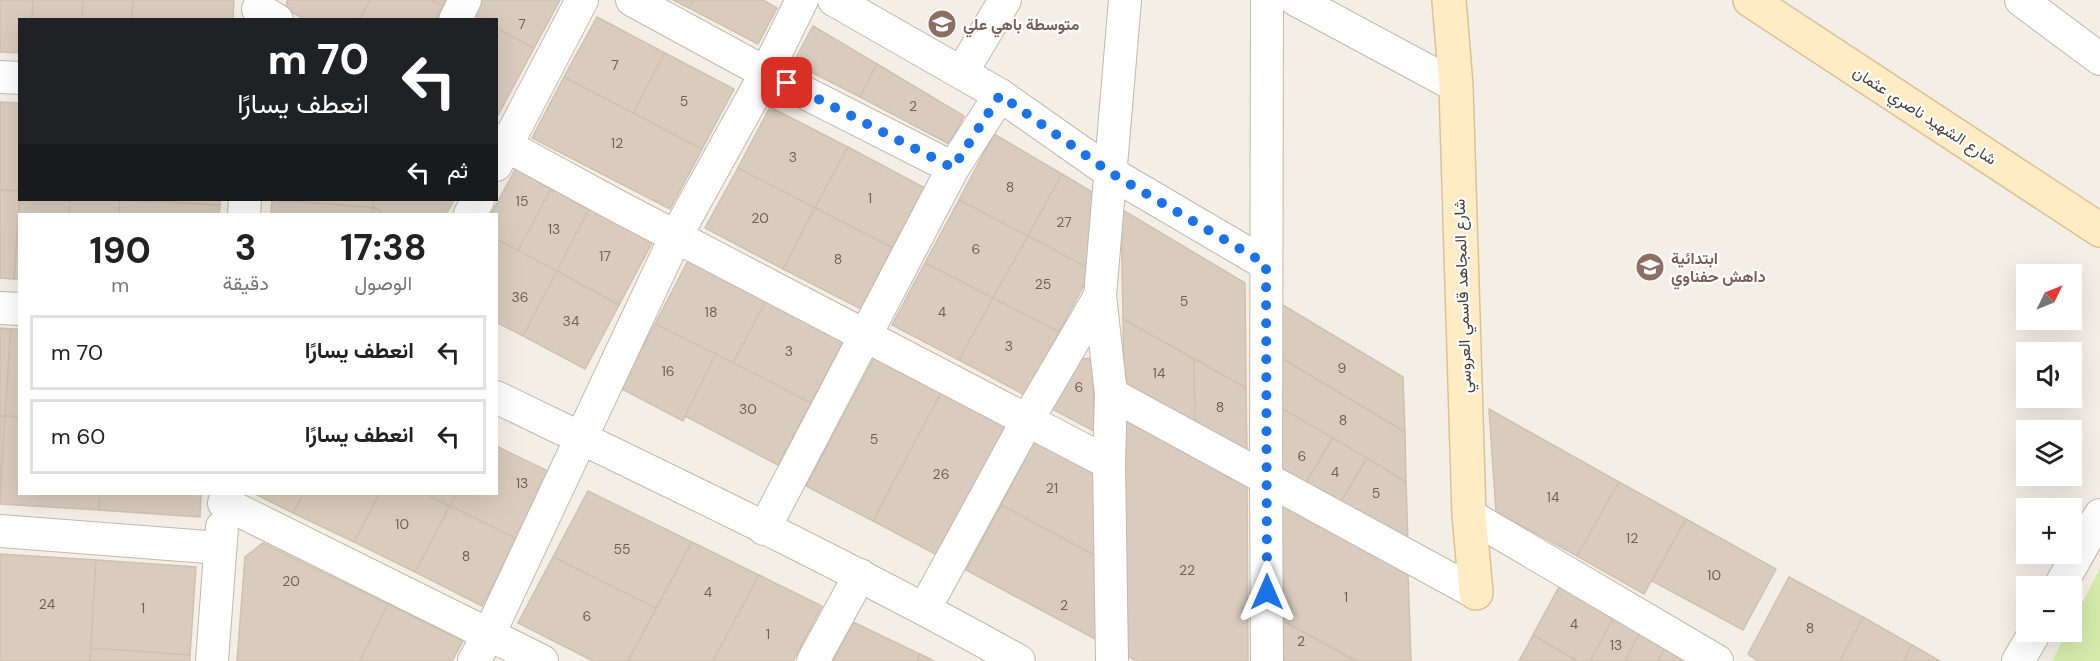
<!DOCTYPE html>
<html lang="ar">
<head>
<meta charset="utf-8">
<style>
  body { margin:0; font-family:"DM Sans",Vazirmatn,sans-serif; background:#f2f2f2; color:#222; direction:rtl; height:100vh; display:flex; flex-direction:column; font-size:22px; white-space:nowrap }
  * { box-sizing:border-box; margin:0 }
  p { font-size:20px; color:#767676 }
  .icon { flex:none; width:33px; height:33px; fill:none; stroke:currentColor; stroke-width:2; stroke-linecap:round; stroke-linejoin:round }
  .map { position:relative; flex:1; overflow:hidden; direction:ltr }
  .panel { position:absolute; left:18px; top:213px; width:480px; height:282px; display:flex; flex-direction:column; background:#fff; border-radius:0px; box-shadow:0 6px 24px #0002; direction:rtl }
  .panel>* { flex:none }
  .hud { position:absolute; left:18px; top:18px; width:480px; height:183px; border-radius:0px; box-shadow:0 6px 24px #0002; direction:rtl; background:#202124; color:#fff; overflow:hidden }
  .needle { width:39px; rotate:47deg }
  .controls { position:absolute; left:2016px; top:264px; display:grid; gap:12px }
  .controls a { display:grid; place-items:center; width:66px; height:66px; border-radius:0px; background:#fff; box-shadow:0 6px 24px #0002; font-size:30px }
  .pin { position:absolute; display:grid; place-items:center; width:51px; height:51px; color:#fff; margin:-26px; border-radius:12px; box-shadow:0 3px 9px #0006 }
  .me { position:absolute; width:66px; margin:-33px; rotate:0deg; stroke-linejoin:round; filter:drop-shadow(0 0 4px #0008) }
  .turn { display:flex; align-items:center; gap:21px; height:126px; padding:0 30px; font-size:27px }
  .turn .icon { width:78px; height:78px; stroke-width:2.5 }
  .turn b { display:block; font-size:42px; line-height:51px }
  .then { display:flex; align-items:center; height:57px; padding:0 30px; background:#0003; gap:12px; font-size:22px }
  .eta { display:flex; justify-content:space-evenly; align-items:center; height:102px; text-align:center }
  .eta b { font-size:36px; font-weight:700; line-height:42px }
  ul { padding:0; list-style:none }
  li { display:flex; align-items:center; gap:18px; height:75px; margin:0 12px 9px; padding:0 18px; border:3px solid #e0e0e0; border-radius:0px }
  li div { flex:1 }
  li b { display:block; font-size:22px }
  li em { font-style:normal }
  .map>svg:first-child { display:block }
</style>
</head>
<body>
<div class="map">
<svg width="2100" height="661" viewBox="0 0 2100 661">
  <rect width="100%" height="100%" fill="#f4efe6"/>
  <!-- green -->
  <polygon fill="#d5ebac" points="2100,568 2100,661 2052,661 2067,632 2072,632 2072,623"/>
  <!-- building -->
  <g fill="#d9ccbe" stroke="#d2c0ae" stroke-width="1.5">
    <polygon points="0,0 33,0 32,20 20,20 20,53 0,52"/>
    <polygon points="33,0 83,0 82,20 32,20"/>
    <polygon points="83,0 133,0 132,20 82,20"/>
    <polygon points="133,0 234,0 233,20 132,20"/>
    <polygon points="287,0 370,0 359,20 306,20 286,9"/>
    <polygon points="370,0 431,0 443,6 436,20 359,20"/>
    <polygon points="431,0 446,0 443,6"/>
    <polygon points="480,0 560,0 534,48 496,28 496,20 482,20 473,14"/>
    <polygon points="673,0 693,0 689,8"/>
    <polygon points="693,0 763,0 777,8 758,44 689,8"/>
    <polygon points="597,17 665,53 633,113 564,77"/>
    <polygon points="813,26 877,64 860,97 793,63"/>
    <polygon points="496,28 534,48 496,119"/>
    <polygon points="665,53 734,89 702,149 633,113"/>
    <polygon points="877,64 964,116 949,144 860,97"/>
    <polygon points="564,77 702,149 670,209 532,138"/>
    <polygon points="0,102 20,103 20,191 0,190"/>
    <polygon points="770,107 848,147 815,208 738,168"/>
    <polygon points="994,134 1062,174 1028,236 959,200"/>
    <polygon points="848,147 925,188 893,248 815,208"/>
    <polygon points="516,168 552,187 518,251 496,239 496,214 491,214"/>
    <polygon points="738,168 815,208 783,269 705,228"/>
    <polygon points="1062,174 1097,195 1091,207 1092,270 1028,236"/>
    <polygon points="552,187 590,207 557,271 518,251"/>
    <polygon points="0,190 20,191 14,279 0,278"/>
    <polygon points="20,200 70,200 69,214 20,214 20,279 14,279"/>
    <polygon points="70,200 120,200 119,214 69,214"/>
    <polygon points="120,200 220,205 219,214 119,214"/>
    <polygon points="141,200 220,200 220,205"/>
    <polygon points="272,200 373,207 372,214 271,214"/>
    <polygon points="273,200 374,200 373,207"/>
    <polygon points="374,200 454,200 446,214 384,214 373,207"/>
    <polygon points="959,200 1028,236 993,298 925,263"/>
    <polygon points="373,207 384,214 372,214"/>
    <polygon points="590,207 653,241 619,305 557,271"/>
    <polygon points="815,208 893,248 861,309 783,269"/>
    <polygon points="1121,209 1245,283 1246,388 1123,319"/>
    <polygon points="1028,236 1092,270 1059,332 993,298"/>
    <polygon points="496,239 557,271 523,336 496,322"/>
    <polygon points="689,259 767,299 733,363 655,324"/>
    <polygon points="925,263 993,298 959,360 892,325"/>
    <polygon points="557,271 619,305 585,369 523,336"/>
    <polygon points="993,298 1059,332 1025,395 959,360"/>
    <polygon points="767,299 844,340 811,403 733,363"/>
    <polygon points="1281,304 1403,377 1405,432 1281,358"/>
    <polygon points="1123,319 1194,359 1195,426 1124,387"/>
    <polygon points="655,324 716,354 683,421 620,388"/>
    <polygon points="0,328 11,329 5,416 0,416"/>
    <polygon points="11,329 20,329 20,417 5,416"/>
    <polygon points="716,354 811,403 778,465 685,416"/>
    <polygon points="875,356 942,391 873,521 806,486"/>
    <polygon points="1093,358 1094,431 1052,409 1080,359"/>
    <polygon points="1281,358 1405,432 1406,482 1281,408"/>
    <polygon points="1194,359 1246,388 1247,455 1195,426"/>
    <polygon points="942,391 1009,426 939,556 873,521"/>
    <polygon points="1281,408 1333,438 1304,486 1282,474"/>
    <polygon points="1489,409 1619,482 1577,556 1496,512"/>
    <polygon points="0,416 5,416 0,498"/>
    <polygon points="5,416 20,417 20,494 100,494 99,510 0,504"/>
    <polygon points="1124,416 1247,483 1248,661 1137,661 1127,656"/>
    <polygon points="1333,438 1367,458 1339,505 1304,486"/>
    <polygon points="1035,440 1094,471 1096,556 1001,505"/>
    <polygon points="496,446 552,473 517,539 450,506 456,494 496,494"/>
    <polygon points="1367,458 1406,482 1408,544 1339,505"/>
    <polygon points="1619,482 1686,519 1644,594 1577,556"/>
    <polygon points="588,491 692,542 656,608 553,557"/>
    <polygon points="100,494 201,494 200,517 99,510"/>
    <polygon points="255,494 303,494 293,513"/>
    <polygon points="303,494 379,494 354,542 293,513"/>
    <polygon points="379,494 425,494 450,506 415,572 354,542"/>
    <polygon points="425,494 456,494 450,506"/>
    <polygon points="1282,503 1408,573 1411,661 1356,661 1283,621"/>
    <polygon points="1001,505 1096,556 1097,640 966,570"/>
    <polygon points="450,506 517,539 482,606 415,572"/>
    <polygon points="1686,519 1776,569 1743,630 1652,581"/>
    <polygon points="692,542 759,575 713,661 628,661"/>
    <polygon points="263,543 388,604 360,661 237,661 245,557"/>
    <polygon points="0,554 96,560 90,661 0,661"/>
    <polygon points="553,557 656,608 628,661 593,661 518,623"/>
    <polygon points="96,560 196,567 190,655 91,648"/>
    <polygon points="759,575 822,606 793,661 713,661"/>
    <polygon points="1789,577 1863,617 1840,661 1758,661 1748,654"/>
    <polygon points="1561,583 1616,613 1590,661 1577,661 1533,635"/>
    <polygon points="388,604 463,641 452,661 360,661"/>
    <polygon points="1616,613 1642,628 1625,661 1590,661"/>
    <polygon points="1863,617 1912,645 1904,661 1840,661"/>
    <polygon points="1283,621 1356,661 1283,661"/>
    <polygon points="853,622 920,654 917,661 833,661"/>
    <polygon points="1642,628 1668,642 1658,661 1625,661"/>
    <polygon points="1533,635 1577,661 1519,661"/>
    <polygon points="1668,642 1702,661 1658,661"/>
    <polygon points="1912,645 1940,661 1904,661"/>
    <polygon points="91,648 190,655 190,661 90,661"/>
    <polygon points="920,654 934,661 917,661"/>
  </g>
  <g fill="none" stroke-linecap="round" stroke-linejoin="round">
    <!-- street casing -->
    <g stroke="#c3b8ab" stroke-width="34">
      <g id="street">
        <polyline points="632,0 766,73 953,168"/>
        <polyline points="834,0 1000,95 1111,173 1266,264"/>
        <polyline points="1267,0 1266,478 1267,661"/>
        <polyline points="1296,0 1456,86"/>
        <polyline points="2021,0 2100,59"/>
        <polyline points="258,9 277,20"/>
        <polyline points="455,20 465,0"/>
        <polyline points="962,72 1005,0"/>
        <polyline points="0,77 20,78"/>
        <polyline points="496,140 621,208 1109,463"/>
        <polyline points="496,165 582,0"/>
        <polyline points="244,214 245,200"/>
        <polyline points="470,214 478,200"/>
        <polyline points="0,308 20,309"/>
        <polyline points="1111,394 1476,593"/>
        <path d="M 496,397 C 672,482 849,566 1019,661"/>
        <polyline points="224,503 542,661"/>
        <polyline points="1469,515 1717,661"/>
        <polyline points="764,529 953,168 1000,95"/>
        <polyline points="0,531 220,548"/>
        <polyline points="2060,586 2100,515"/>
        <polyline points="925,608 1028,419 1100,296"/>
        <polyline points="212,661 222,527"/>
        <polyline points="474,661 489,634 676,236 766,73 802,0"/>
        <polyline points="813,661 860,575"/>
        <polyline points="1112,661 1109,463 1111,394 1100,296 1125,0"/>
        <polyline points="2018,661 2035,632"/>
      </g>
    </g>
    <!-- secondary casing -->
    <g stroke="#dac295" stroke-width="36">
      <g id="secondary">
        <polyline points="1449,0 1456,86 1469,515 1476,593"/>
        <polyline points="1750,0 2100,230"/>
      </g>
    </g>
    <!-- street -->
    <use href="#street" stroke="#fff" stroke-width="32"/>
    <!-- secondary -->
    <use href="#secondary" stroke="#ffecc5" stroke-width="33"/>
  </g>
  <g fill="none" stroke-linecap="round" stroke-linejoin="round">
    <!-- route -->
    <polyline stroke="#1a73e8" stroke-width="10" stroke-dasharray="0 18" points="787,83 953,168 1000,95 1111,173 1266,264 1267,592"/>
  </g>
  <!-- icons -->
  <defs>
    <g id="school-disc" transform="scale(1.5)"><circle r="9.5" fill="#8d6e63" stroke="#fff"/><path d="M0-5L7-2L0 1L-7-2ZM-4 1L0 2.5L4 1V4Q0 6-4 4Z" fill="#fff"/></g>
  </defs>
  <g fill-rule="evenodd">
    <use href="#school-disc" x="942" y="24"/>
    <use href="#school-disc" x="1650" y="267"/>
  </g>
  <g text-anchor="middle" stroke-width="4.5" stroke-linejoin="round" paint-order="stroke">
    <!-- number labels -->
    <g font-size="14" fill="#6c6257">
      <text x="522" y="29">7</text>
      <text x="615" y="70">7</text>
      <text x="684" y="106">5</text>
      <text x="913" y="111">2</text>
      <text x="617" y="148">12</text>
      <text x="793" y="162">3</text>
      <text x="1010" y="192">8</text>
      <text x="870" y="203">1</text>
      <text x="522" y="206">15</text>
      <text x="760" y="223">20</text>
      <text x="1064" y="227">27</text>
      <text x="554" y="234">13</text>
      <text x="976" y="254">6</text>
      <text x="605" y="261">17</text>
      <text x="838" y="264">8</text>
      <text x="1043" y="289">25</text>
      <text x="520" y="302">36</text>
      <text x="1184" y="306">5</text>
      <text x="711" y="317">18</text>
      <text x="942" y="317">4</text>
      <text x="571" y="326">34</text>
      <text x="1009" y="351">3</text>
      <text x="789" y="356">3</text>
      <text x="1342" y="373">9</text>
      <text x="668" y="376">16</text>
      <text x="1159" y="378">14</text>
      <text x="1079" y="392">6</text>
      <text x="1220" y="412">8</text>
      <text x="748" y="414">30</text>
      <text x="1343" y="425">8</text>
      <text x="874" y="444">5</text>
      <text x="1302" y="461">6</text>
      <text x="1335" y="477">4</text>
      <text x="941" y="479">26</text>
      <text x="522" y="488">13</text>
      <text x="1052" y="493">21</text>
      <text x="1376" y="498">5</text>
      <text x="1553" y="502">14</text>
      <text x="402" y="529">10</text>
      <text x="1632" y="543">12</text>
      <text x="622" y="554">55</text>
      <text x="466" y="561">8</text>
      <text x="1187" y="575">22</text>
      <text x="1714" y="580">10</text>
      <text x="291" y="586">20</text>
      <text x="708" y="597">4</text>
      <text x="1346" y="602">1</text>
      <text x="47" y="609">24</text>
      <text x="1064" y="610">2</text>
      <text x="143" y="613">1</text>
      <text x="587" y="621">6</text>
      <text x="1574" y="629">4</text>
      <text x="1810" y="633">8</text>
      <text x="768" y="639">1</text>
      <text x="1301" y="646">2</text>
      <text x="1616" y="650">13</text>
    </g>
    <!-- education labels -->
    <g font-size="16" font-weight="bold" fill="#785e54" stroke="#fff" text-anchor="start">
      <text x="963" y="30">متوسطة باهي علي</text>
      <text x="1671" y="264">ابتدائية<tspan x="1671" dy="18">داهش حفناوي</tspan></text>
    </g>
    <!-- street labels -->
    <g font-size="16" fill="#473e35" stroke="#fff">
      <text transform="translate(1925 115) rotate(33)" y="6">شارع الشهيد ناصري عثمان</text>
      <text transform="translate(1462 296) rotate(-92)" y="6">شارع المجاهد قاسمي العروسي</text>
    </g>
  </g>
</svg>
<div class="controls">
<a><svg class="needle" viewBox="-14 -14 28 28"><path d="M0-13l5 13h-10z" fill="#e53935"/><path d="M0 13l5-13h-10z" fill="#767676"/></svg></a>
<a><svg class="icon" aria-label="sound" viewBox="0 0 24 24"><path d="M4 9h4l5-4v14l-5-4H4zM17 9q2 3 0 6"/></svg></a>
<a><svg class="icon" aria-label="layers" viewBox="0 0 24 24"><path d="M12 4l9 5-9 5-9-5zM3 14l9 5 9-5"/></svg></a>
<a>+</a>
<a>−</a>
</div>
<div class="pin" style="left:787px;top:83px;background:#d93025"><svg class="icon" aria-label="arrive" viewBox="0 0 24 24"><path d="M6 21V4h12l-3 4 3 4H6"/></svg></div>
<svg class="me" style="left:1267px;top:592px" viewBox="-20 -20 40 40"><path d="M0-17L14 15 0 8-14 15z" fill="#1a73e8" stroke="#fff" stroke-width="4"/></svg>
<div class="hud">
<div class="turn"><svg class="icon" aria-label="left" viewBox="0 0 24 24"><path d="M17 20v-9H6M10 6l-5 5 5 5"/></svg><div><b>70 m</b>انعطف يسارًا</div></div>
<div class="then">ثم<svg class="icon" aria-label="left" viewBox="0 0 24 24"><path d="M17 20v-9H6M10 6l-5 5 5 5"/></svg></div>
</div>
<section class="panel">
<div class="eta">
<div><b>17:38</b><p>الوصول</p></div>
<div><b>3</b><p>دقيقة</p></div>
<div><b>190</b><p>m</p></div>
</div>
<ul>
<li><svg class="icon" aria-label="left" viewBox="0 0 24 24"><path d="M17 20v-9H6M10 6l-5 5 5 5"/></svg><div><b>انعطف يسارًا</b></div><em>70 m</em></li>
<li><svg class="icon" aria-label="left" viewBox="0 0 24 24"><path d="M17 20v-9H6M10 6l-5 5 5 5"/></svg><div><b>انعطف يسارًا</b></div><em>60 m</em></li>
</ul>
</section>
</div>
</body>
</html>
